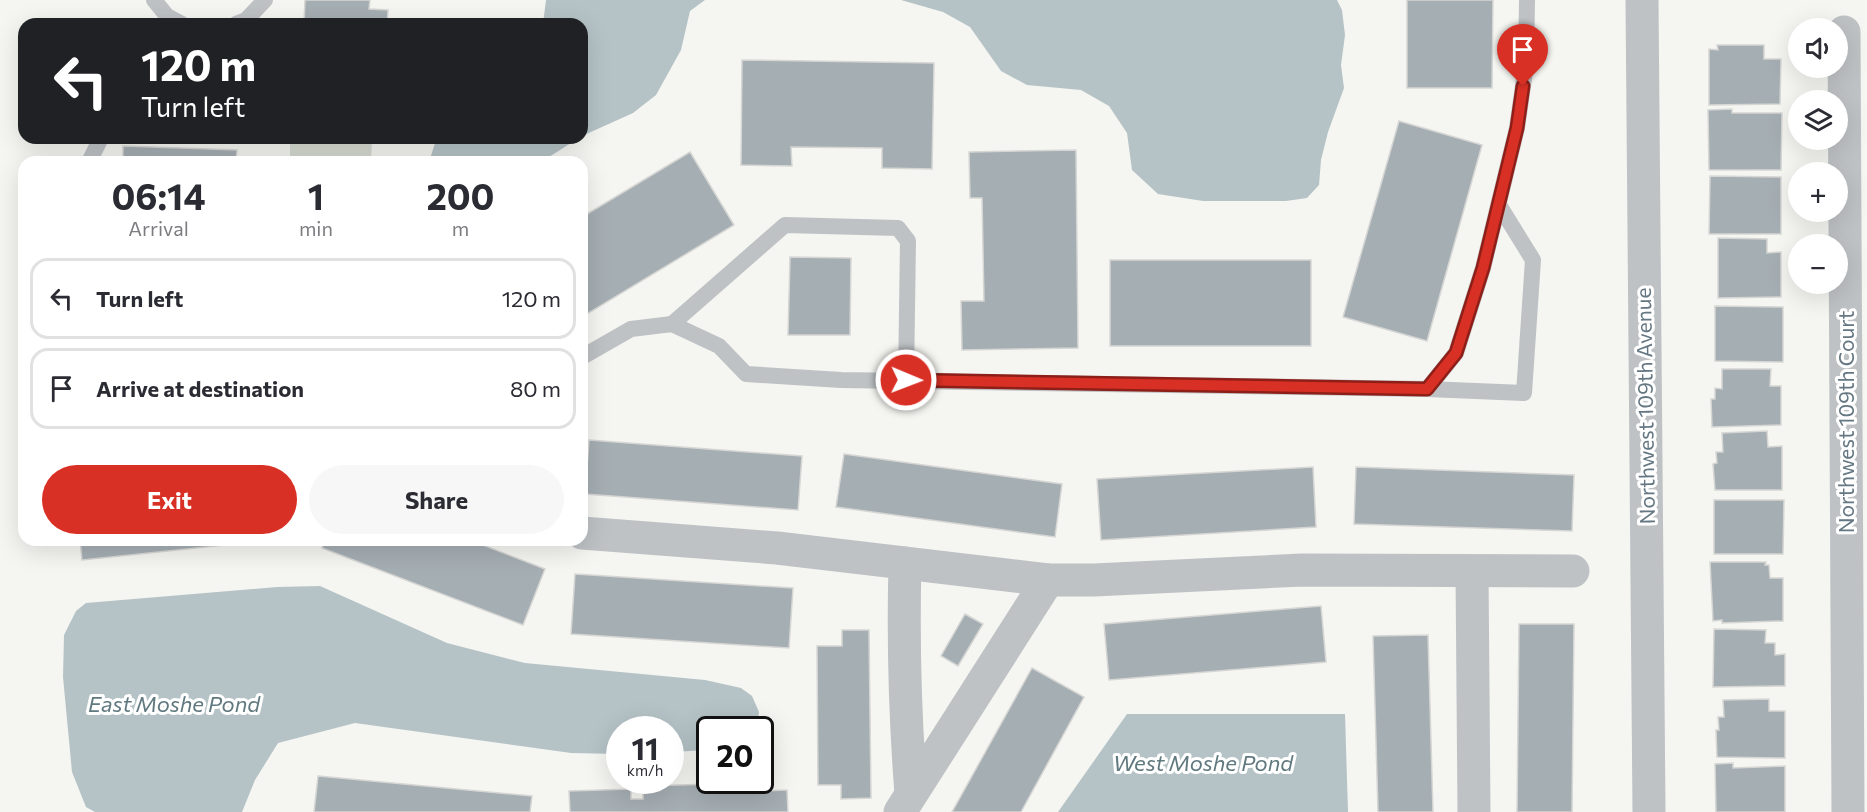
<!DOCTYPE html>
<html lang="en">
<head>
<meta charset="utf-8">
<style>
  body { margin:0; font-family:Commissioner,sans-serif; background:#f7f7f7; color:#2b2b33; height:100vh; display:flex; flex-direction:column; font-size:22px; white-space:nowrap }
  * { box-sizing:border-box; margin:0 }
  p { font-size:20px; color:#7c7c81 }
  .icon { flex:none; width:33px; height:33px; fill:none; stroke:currentColor; stroke-width:2; stroke-linecap:round; stroke-linejoin:round }
  .map { position:relative; flex:1; overflow:hidden }
  .details { position:absolute; left:18px; top:156px; width:570px; height:390px; display:flex; flex-direction:column; background:#fff; border-radius:18px; box-shadow:0 6px 24px #0002 }
  .details>* { flex:none }
  .guide { position:absolute; left:18px; top:18px; width:570px; height:126px; border-radius:18px; box-shadow:0 6px 24px #0002; background:#202124; color:#fff; overflow:hidden }
  .fabs { position:absolute; left:1788px; top:18px; display:grid; gap:12px }
  .fabs a { display:grid; place-items:center; width:60px; height:60px; border-radius:50%; background:#fff; box-shadow:0 6px 24px #0002; font-size:30px }
  .speed { position:absolute; left:606px; top:716px; display:flex; gap:12px; font-size:30px; font-weight:700; text-align:center }
  .speed>* { display:grid; place-content:center; width:78px; height:78px; border-radius:50%; background:#fff; box-shadow:0 6px 24px #0002; line-height:1 }
  .speed small { font-size:15px; font-weight:400 }
  .speed .limit { border:3px solid #111; border-radius:9px; background:#fff; color:#111 }
  .pin { position:absolute; display:grid; place-items:center; width:51px; height:51px; color:#fff; margin:-62px -26px; border-radius:50% 50% 50% 0; rotate:-45deg; box-shadow:0 0 6px #0007 }
  .pin .icon { rotate:45deg }
  .me { position:absolute; width:66px; margin:-33px; rotate:91deg; stroke-linejoin:round; filter:drop-shadow(0 0 4px #0008) }
  .turn { display:flex; align-items:center; gap:21px; height:126px; padding:0 24px; font-size:27px }
  .turn .icon { width:78px; height:78px; stroke-width:2.5 }
  .turn b { display:block; font-size:42px; line-height:51px }
  .eta { display:flex; justify-content:space-evenly; align-items:center; height:102px; text-align:center }
  .eta b { font-size:36px; font-weight:700; line-height:42px }
  .cta { display:flex; gap:12px; margin-top:auto; padding:12px 24px }
  .cta a { flex:1; height:69px; border-radius:36px; background:#d93025; color:#fff; font-size:24px; font-weight:700; line-height:69px; text-align:center }
  .cta a+a { background:#f7f7f7; color:#2b2b33 }
  ul { padding:0; list-style:none }
  li { display:flex; align-items:center; gap:18px; height:81px; margin:0 12px 9px; padding:0 12px; border:3px solid #e1e1e2; border-radius:18px }
  li div { flex:1 }
  li b { display:block; font-size:22px }
  li em { font-style:normal }
  .map>svg:first-child { display:block }
</style>
</head>
<body>
<div class="map">
<svg width="1867" height="812" viewBox="0 0 1867 812">
  <rect width="100%" height="100%" fill="#f5f5f1"/>
  <!-- green -->
  <polygon fill="#d5dad1" points="290,138 372,138 371,162 290,162"/>
  <!-- water -->
  <g fill="#b5c3c6">
    <polygon points="546,0 705,0 690,11 681,50 656,95 633,113 582,136 582,24 543,24"/>
    <polygon points="901,0 1337,0 1342,10 1345,35 1341,65 1344,88 1328,132 1321,160 1319,185 1307,198 1286,201 1203,201 1158,194 1132,170 1127,133 1109,106 1081,90 1027,85 1001,71 970,27 943,12"/>
    <polygon points="459,138 579,138 541,162 429,162 435,143"/>
    <polygon points="320,586 447,643 525,663 705,680 741,688 752,696 759,712 757,729 710,729 709,750 671,752 670,729 620,729 619,754 571,753 355,723 278,743 255,780 242,812 95,812 86,807 72,772 63,677 64,635 76,611 86,603 277,587"/>
    <polygon points="1127,714 1345,714 1348,812 1058,812"/>
  </g>
  <!-- building -->
  <g fill="#a5aeb3" stroke="#d6d6d4" stroke-width="1.5">
    <polygon points="305,0 370,0 369,9 388,10 387,24 304,24"/>
    <polygon points="1407,0 1493,0 1492,88 1407,88"/>
    <polygon points="1717,45 1764,45 1764,59 1781,59 1780,104 1709,105 1709,49 1718,50"/>
    <polygon points="742,60 934,63 932,169 882,168 882,148 791,147 792,166 741,165"/>
    <polygon points="1732,109 1732,113 1782,113 1781,170 1709,170 1708,110"/>
    <polygon points="1399,121 1482,145 1427,341 1343,317"/>
    <polygon points="123,146 237,150 236,162 123,162"/>
    <polygon points="1076,150 1078,348 962,350 961,301 984,301 982,198 970,198 969,152"/>
    <polygon points="690,152 734,225 582,317 582,217"/>
    <polygon points="1710,176 1781,177 1781,234 1709,234"/>
    <polygon points="1718,238 1767,239 1767,253 1781,252 1781,297 1718,298"/>
    <polygon points="790,257 851,258 850,335 788,335"/>
    <rect x="1110" y="260" width="201" height="86"/>
    <polygon points="1715,306 1783,307 1783,362 1715,361"/>
    <polygon points="1722,369 1771,369 1770,386 1781,386 1781,425 1712,427 1711,399 1715,399 1715,388 1722,389"/>
    <polygon points="1767,431 1768,447 1782,446 1782,490 1715,490 1713,464 1717,463 1716,452 1723,452 1722,433"/>
    <polygon points="589,440 802,456 798,510 585,494"/>
    <polygon points="844,454 1062,484 1055,537 836,507"/>
    <polygon points="1313,467 1316,527 1101,540 1097,479"/>
    <polygon points="1356,467 1574,475 1572,531 1354,524"/>
    <polygon points="1714,500 1784,500 1783,554 1714,554"/>
    <polygon points="80,540 272,540 82,560"/>
    <polygon points="325,540 470,540 545,569 523,625 322,548"/>
    <polygon points="1710,562 1766,562 1765,565 1769,565 1770,578 1783,578 1783,621 1722,623 1722,620 1713,621"/>
    <polygon points="575,574 793,588 789,648 571,634"/>
    <polygon points="1321,606 1326,662 1109,680 1104,624"/>
    <polygon points="965,614 983,624 958,666 941,656"/>
    <polygon points="1519,624 1574,624 1572,812 1517,812"/>
    <polygon points="1714,629 1766,630 1765,643 1775,643 1775,655 1785,654 1785,686 1713,687"/>
    <polygon points="842,630 869,630 871,798 841,799 841,785 818,785 817,646 842,646"/>
    <polygon points="1428,635 1433,812 1378,812 1373,636"/>
    <polygon points="1032,668 1084,697 1021,812 952,812"/>
    <polygon points="1769,699 1769,711 1785,711 1785,758 1717,757 1716,730 1719,730 1718,717 1724,717 1723,700"/>
    <polygon points="1733,763 1733,768 1785,766 1785,812 1716,812 1715,764"/>
    <polygon points="318,776 532,796 530,812 314,812"/>
    <polygon points="714,784 715,793 787,790 788,812 570,812 569,791 631,789 631,799 643,799 643,786"/>
  </g>
  <g fill="none" stroke-linecap="round" stroke-linejoin="round">
    <!-- service -->
    <g stroke="#bec2c5" stroke-width="16">
      <polyline points="154,0 167,16 182,24"/>
      <polyline points="236,24 246,20 265,0"/>
      <polyline points="89,162 101,138"/>
      <polyline points="672,324 785,225 898,228 908,241 906,380"/>
      <polyline points="582,357 631,329 672,324 719,346 746,374 841,380 1427,389 1524,393 1533,260 1499,205"/>
      <polyline points="1427,389 1456,353 1483,268 1517,128 1526,65 1527,0"/>
    </g>
    <!-- minor -->
    <g stroke="#bec2c5" stroke-width="33">
      <polyline points="1844,32 1848,812"/>
      <polyline points="582,533 777,548 1048,580 1094,580 1302,570 1573,571"/>
      <path d="M 905,563 C 903,640 905,717 911,794"/>
      <polyline points="1472,571 1474,812"/>
      <polyline points="900,812 1048,580"/>
    </g>
    <!-- tertiary -->
    <polyline stroke="#bec2c5" stroke-width="33" points="1642,0 1649,812"/>
  </g>
  <g fill="none" stroke-linecap="round" stroke-linejoin="round">
    <!-- route casing -->
    <g stroke="#8d1f18" stroke-width="15">
      <polyline id="route" points="906,380 1427,389 1456,353 1483,268 1517,128 1523,86"/>
    </g>
    <!-- route -->
    <use href="#route" stroke="#d93025" stroke-width="10"/>
  </g>
  <g text-anchor="middle" stroke-width="6" stroke-linejoin="round" paint-order="stroke">
    <!-- street labels -->
    <g font-size="21" fill="#647782" stroke="#fff">
      <text transform="translate(1646 406) rotate(-91)" y="7">Northwest 109th Avenue</text>
      <text transform="translate(1847 422) rotate(-90)" y="7">Northwest 109th Court</text>
    </g>
    <!-- water labels -->
    <g font-size="22" font-style="italic" fill="#60797f" stroke="#fff">
      <text x="174" y="712">East Moshe Pond</text>
      <text x="1203" y="771">West Moshe Pond</text>
    </g>
  </g>
</svg>
<div class="fabs">
<a><svg class="icon" aria-label="sound" viewBox="0 0 24 24"><path d="M4 9h4l5-4v14l-5-4H4zM17 9q2 3 0 6"/></svg></a>
<a><svg class="icon" aria-label="layers" viewBox="0 0 24 24"><path d="M12 4l9 5-9 5-9-5zM3 14l9 5 9-5"/></svg></a>
<a>+</a>
<a>−</a>
</div>
<div class="speed"><div>11<small>km/h</small></div><div class="limit">20</div></div>
<div class="pin" style="left:1523px;top:86px;background:#d93025"><svg class="icon" aria-label="arrive" viewBox="0 0 24 24"><path d="M6 21V4h12l-3 4 3 4H6"/></svg></div>
<svg class="me" style="left:906px;top:380px" viewBox="-20 -20 40 40"><circle r="17" fill="#d93025" stroke="#fff" stroke-width="3"/><path d="M0-11L8 9 0 5-8 9z" fill="#fff"/></svg>
<div class="guide">
<div class="turn"><svg class="icon" aria-label="left" viewBox="0 0 24 24"><path d="M17 20v-9H6M10 6l-5 5 5 5"/></svg><div><b>120 m</b>Turn left</div></div>
</div>
<section class="details">
<div class="eta">
<div><b>06:14</b><p>Arrival</p></div>
<div><b>1</b><p>min</p></div>
<div><b>200</b><p>m</p></div>
</div>
<ul>
<li><svg class="icon" aria-label="left" viewBox="0 0 24 24"><path d="M17 20v-9H6M10 6l-5 5 5 5"/></svg><div><b>Turn left</b></div><em>120 m</em></li>
<li><svg class="icon" aria-label="arrive" viewBox="0 0 24 24"><path d="M6 21V4h12l-3 4 3 4H6"/></svg><div><b>Arrive at destination</b></div><em>80 m</em></li>
</ul>
<div class="cta"><a>Exit</a><a>Share</a></div>
</section>
</div>
</body>
</html>
